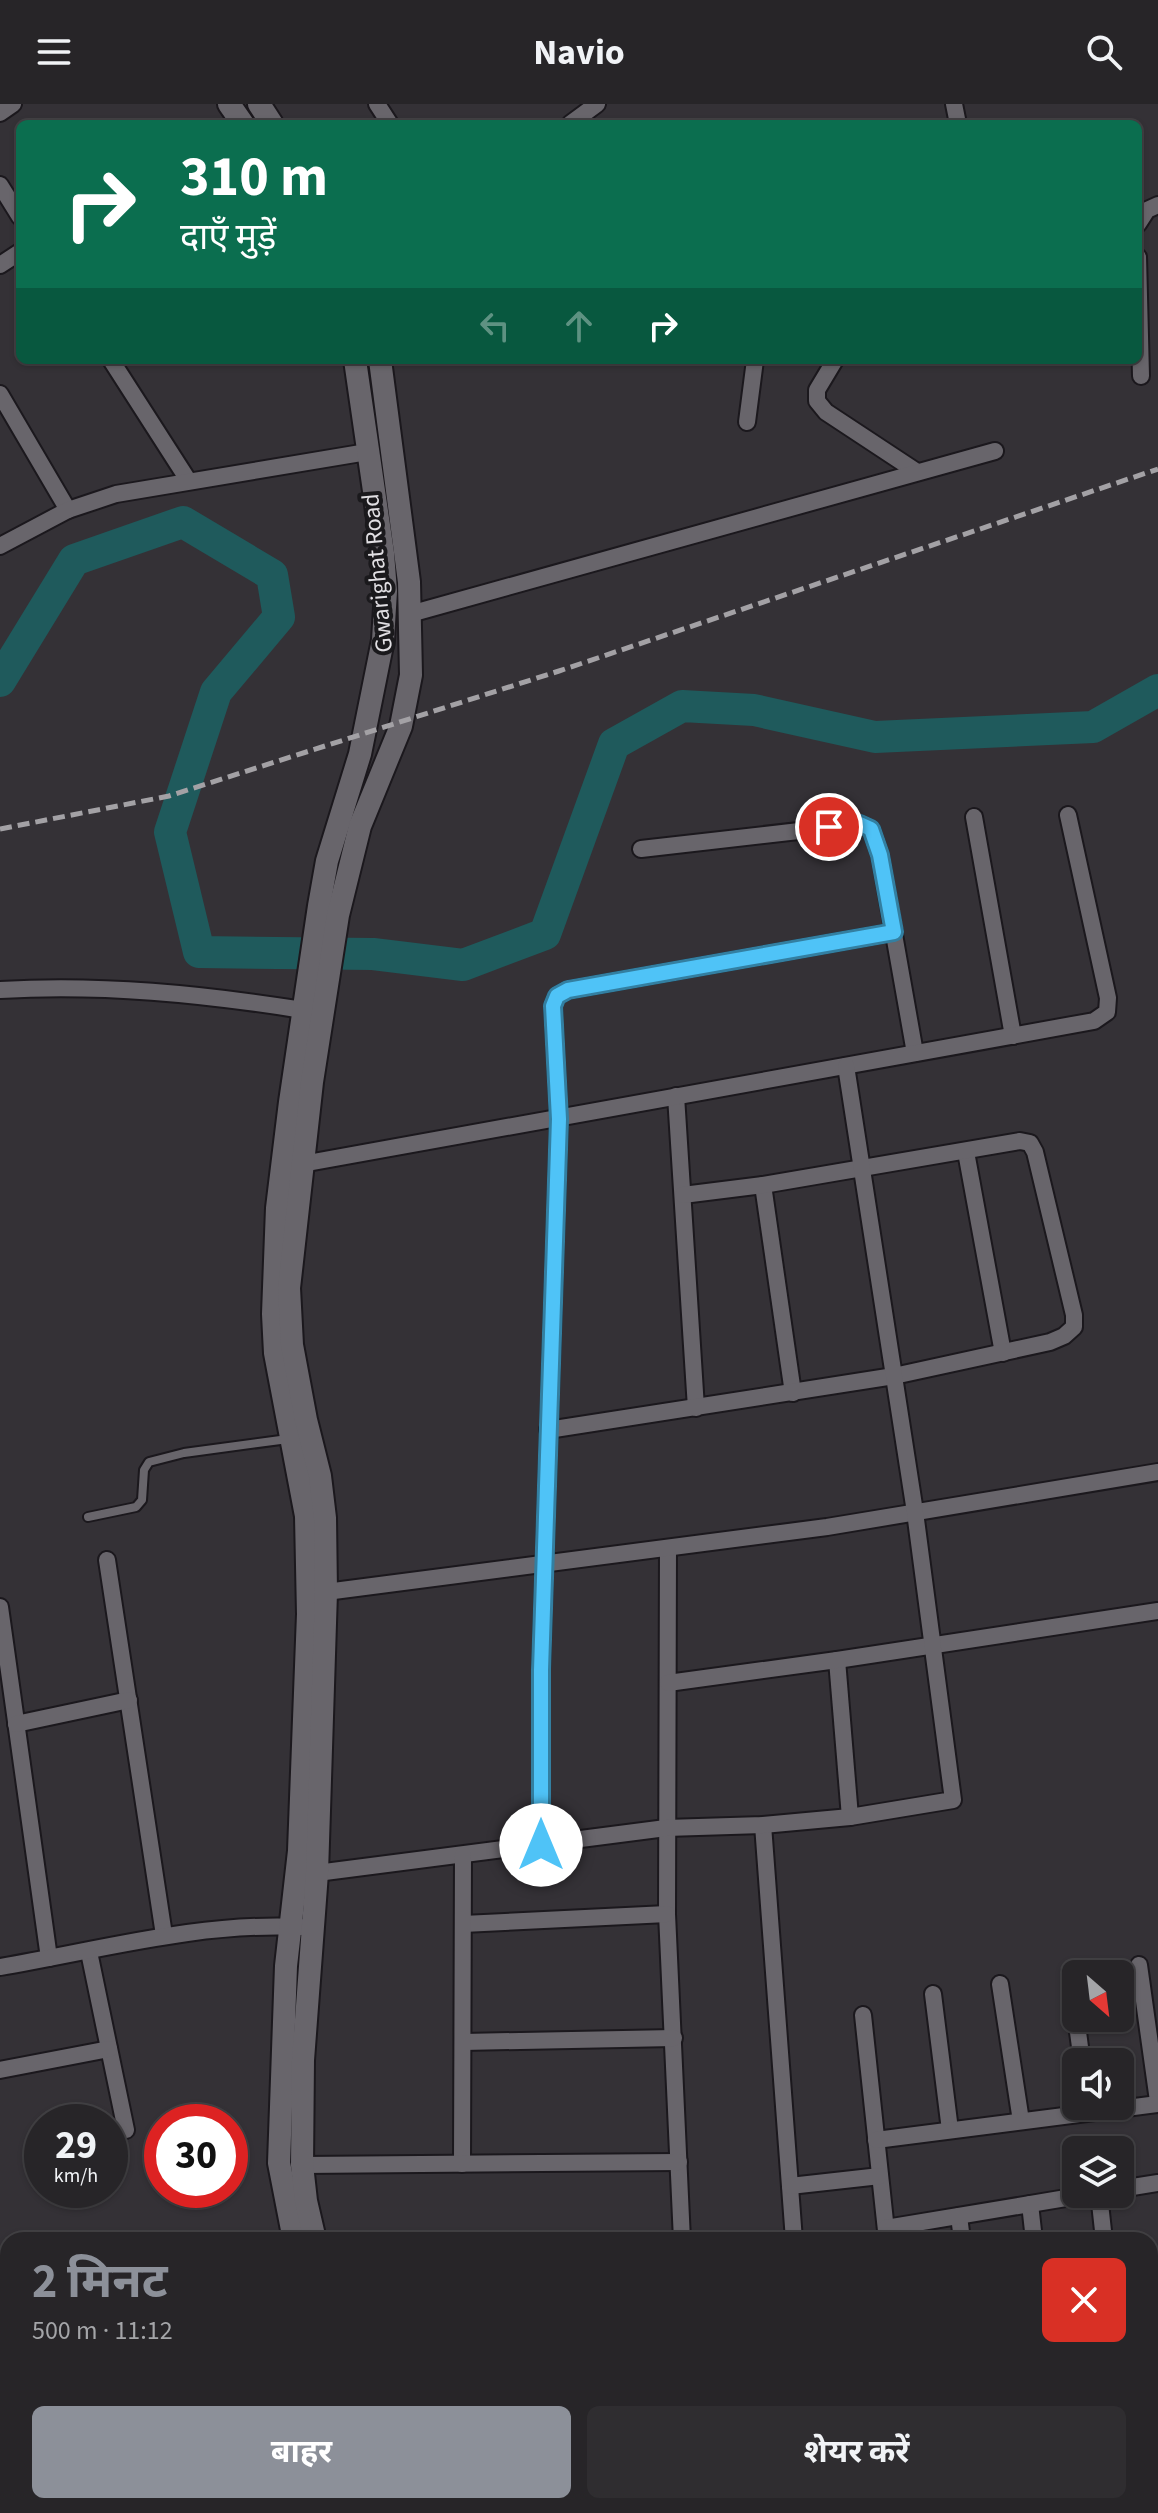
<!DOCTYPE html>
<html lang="hi">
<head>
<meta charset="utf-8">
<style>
  body { margin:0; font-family:"Source Sans 3","Noto Sans Devanagari",sans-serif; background:#2f2d30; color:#f1f3f6; height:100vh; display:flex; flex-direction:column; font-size:30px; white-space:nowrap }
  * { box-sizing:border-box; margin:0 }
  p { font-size:26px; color:#a4a5a8 }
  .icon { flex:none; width:44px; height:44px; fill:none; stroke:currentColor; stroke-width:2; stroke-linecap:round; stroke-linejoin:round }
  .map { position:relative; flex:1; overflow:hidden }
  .sheet { position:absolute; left:0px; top:2128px; width:1158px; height:282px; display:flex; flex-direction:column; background:#272528; border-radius:24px 24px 0 0; box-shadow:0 2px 6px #0004,0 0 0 2px #434245 }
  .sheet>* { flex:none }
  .banner { position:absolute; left:16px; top:16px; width:1126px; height:244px; border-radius:12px; box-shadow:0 2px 6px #0004,0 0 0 2px #434245; background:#0b6e4f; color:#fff; overflow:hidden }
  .needle { width:52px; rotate:152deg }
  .buttons { position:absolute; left:1062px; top:1856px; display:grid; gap:16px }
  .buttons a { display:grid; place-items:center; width:72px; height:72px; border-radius:12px; background:#272528; box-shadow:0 2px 6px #0004,0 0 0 2px #434245; font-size:40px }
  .speed { position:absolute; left:24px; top:2000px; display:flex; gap:16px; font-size:40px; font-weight:700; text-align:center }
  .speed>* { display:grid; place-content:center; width:104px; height:104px; border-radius:50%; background:#272528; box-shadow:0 2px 6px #0004,0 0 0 2px #434245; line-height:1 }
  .speed small { font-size:20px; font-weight:400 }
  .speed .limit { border:12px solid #d22; background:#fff; color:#111 }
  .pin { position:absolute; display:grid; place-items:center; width:68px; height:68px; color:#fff; margin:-34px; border:4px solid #fff; border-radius:50%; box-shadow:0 2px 8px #0007 }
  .me { position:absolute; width:88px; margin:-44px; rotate:0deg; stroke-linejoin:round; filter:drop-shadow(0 0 6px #0008) }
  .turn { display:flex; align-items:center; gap:28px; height:168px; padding:0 32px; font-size:36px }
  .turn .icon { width:104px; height:104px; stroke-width:2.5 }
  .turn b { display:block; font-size:56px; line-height:68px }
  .lanes { display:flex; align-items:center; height:76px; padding:0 32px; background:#0003; justify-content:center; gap:40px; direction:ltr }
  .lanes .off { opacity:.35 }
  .round { display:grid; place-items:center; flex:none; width:84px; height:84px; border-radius:12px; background:#2f2d30 }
  .head { display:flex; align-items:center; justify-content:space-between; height:136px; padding:0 32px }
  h1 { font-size:48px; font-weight:700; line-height:60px; color:#8c9099 }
  .button { display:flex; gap:16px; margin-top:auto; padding:16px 32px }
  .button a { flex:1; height:92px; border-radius:12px; background:#8c9099; color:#fff; font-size:32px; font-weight:700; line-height:92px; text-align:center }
  .button a+a { background:#2f2d30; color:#f1f3f6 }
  header { display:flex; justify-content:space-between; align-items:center; height:104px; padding:0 32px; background:#272528; font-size:36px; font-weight:700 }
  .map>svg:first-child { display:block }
</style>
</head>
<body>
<header><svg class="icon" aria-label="menu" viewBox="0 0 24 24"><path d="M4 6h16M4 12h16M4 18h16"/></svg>Navio<svg class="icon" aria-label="search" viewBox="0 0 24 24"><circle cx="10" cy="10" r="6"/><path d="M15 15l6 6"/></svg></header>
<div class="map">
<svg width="1158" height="2409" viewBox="0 0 1158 2409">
  <rect width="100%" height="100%" fill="#343136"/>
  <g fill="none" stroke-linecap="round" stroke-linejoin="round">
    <!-- river -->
    <polyline stroke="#1f5a5c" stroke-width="32" points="0,577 74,456 183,418 272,471 279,513 216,588 170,728 199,848 373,850 463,861 545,830 614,640 682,602 754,606 875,633 1093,623 1158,586"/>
    <!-- service casing -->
    <g stroke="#1b181d" stroke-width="12">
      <polyline id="service" points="88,1413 136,1403 142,1396 144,1366 149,1358 184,1349 288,1335"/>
    </g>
    <!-- minor casing -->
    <g stroke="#1b181d" stroke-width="20">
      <g id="minor">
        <polyline points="377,0 390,20"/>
        <polyline points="954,0 958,20"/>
        <polyline points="0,9 13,0"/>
        <polyline points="570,20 597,0"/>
        <polyline points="0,81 20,113"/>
        <polyline points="1138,120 1147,106 1158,101"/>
        <polyline points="1138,153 1141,272"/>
        <polyline points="0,161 20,148"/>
        <polyline points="111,256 188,376"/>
        <polyline points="835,256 817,286 817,297 826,308 917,368"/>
        <polyline points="0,290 68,406"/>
        <polyline points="747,318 755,256"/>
        <polyline points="0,442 68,406 116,390 367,348"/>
        <polyline points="410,510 995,347"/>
        <polyline points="974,713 1013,932"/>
        <polyline points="641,745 860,720 871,725 880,751 915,949"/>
        <path d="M 0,886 C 102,880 202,890 303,906"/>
        <polyline points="676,992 696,1304"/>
        <polyline points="966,1048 1003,1249"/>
        <polyline points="302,1060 1094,917 1107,908 1108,894 1068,711"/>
        <polyline points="763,1081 793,1289"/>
        <polyline points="548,1326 894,1272 1050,1238 1064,1232 1074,1223 1074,1211 1035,1048 1030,1039 1020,1037 763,1081 683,1091"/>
        <polyline points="668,1445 667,1810 682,2136"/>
        <polyline points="107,1456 164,1831"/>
        <polyline points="326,1488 827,1423 1158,1368"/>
        <polyline points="0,1503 49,1854"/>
        <polyline points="837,1556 850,1713"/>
        <polyline points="668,1579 837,1556 1158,1507"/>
        <polyline points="16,1620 129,1596"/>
        <polyline points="763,1721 794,2136"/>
        <polyline points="541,1741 541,1566 559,1015 553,902 557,892 568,886 894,828"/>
        <polyline points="317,1769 666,1724 763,1721 850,1713 953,1696 915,1408 846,962"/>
        <polyline points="463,1820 667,1810"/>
        <polyline points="89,1848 126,2026"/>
        <polyline points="1139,1861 1158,1997"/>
        <path d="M 0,1863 C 100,1846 199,1818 301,1823"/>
        <polyline points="1070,1868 1082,1958"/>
        <polyline points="1000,1880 1021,2017"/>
        <polyline points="933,1890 950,2026"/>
        <polyline points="863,1911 887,2136"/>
        <polyline points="463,1938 674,1934"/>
        <polyline points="0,1966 109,1945"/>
        <polyline points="876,2036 1158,2000"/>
        <polyline points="462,2060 463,1751"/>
        <polyline points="302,2061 679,2058"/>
        <polyline points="790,2082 880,2072"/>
        <polyline points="1120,2085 1158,2079"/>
        <polyline points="1099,2090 1104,2136"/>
        <polyline points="1030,2100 1034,2136"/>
        <polyline points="959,2112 962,2136"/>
        <polyline points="886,2124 1090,2090"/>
        <polyline points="1150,2334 1158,2334"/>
        <polyline points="0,2353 8,2352"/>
        <polyline points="546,2402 547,2409"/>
        <polyline points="639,2402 639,2409"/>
        <polyline points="753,2402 753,2409"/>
        <polyline points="863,2402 863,2409"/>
        <polyline points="1009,2402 1009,2409"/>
        <polyline points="1110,2402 1110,2409"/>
        <polyline points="0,2405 25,2402"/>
      </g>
    </g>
    <!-- tertiary casing -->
    <g stroke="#1b181d" stroke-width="26">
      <g id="tertiary">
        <polyline points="229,0 243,20"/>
        <polyline points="259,0 272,20"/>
        <polyline points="294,2136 279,2059 286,1862 299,1747 308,1510 306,1412 275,1249 273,1210 277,1104 290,998 319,802 327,757 360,650 383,536 386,487 383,449 355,256"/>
        <polyline points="315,2136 306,2097 302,2061 303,1956 317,1769 326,1488 325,1414 320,1372 306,1316 292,1241 289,1184 312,978 338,811 360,722 401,622 411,571 409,478 380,256"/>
        <polyline points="381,2402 383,2409"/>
        <polyline points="399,2402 402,2409"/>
      </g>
    </g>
    <!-- service -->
    <use href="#service" stroke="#68656b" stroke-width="8"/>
    <!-- minor -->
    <use href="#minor" stroke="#68656b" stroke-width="16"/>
    <!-- tertiary -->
    <use href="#tertiary" stroke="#68656b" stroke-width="22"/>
    <!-- rail -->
    <polyline stroke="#a3a1a5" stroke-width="5" stroke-dasharray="12 6" stroke-linecap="butt" points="0,725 169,692 559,567 1158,365"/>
  </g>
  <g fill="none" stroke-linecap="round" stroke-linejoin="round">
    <!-- route casing -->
    <g stroke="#337fa1" stroke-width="20">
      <polyline id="route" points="541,1741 541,1566 559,1015 553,902 557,892 568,886 894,828 880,751 871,725 860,720 829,723"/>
    </g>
    <!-- route -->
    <use href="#route" stroke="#4fc3f7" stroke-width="14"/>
  </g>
  <g text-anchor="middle" stroke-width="8" stroke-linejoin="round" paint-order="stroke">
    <!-- street labels -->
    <g font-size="24" fill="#e1dfe3" stroke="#1a191c">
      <text transform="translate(377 469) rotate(-95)" y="8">Gwarighat Road</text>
    </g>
  </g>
</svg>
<div class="buttons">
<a><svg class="needle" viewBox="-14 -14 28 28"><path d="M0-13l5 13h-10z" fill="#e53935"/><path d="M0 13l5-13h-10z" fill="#a4a5a8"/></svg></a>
<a><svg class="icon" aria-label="sound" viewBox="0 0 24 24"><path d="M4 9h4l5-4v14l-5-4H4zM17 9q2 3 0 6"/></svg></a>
<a><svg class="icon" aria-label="layers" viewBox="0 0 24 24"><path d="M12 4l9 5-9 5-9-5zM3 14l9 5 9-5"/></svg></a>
</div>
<div class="speed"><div>29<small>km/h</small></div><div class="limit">30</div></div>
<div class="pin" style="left:829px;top:723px;background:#d93025"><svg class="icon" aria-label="arrive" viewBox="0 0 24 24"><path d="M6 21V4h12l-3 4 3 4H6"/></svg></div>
<svg class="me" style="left:541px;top:1741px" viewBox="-20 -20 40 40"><circle r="19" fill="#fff"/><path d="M0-13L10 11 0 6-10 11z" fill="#4fc3f7"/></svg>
<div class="banner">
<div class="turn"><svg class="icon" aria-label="right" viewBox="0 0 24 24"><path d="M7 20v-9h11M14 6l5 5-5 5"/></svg><div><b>310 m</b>दाएँ मुड़ें</div></div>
<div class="lanes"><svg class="icon off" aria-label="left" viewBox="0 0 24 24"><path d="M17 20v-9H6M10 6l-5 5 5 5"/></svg><svg class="icon off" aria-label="ahead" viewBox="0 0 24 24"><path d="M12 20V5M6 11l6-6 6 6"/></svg><svg class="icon" aria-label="right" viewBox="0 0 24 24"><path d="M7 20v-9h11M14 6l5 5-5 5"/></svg></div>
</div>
<section class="sheet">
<div class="head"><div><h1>2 मिनट</h1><p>500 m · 11:12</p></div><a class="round" style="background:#d93025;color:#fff"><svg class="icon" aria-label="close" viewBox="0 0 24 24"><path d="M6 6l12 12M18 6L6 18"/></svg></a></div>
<div class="button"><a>बाहर</a><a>शेयर करें</a></div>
</section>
</div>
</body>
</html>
